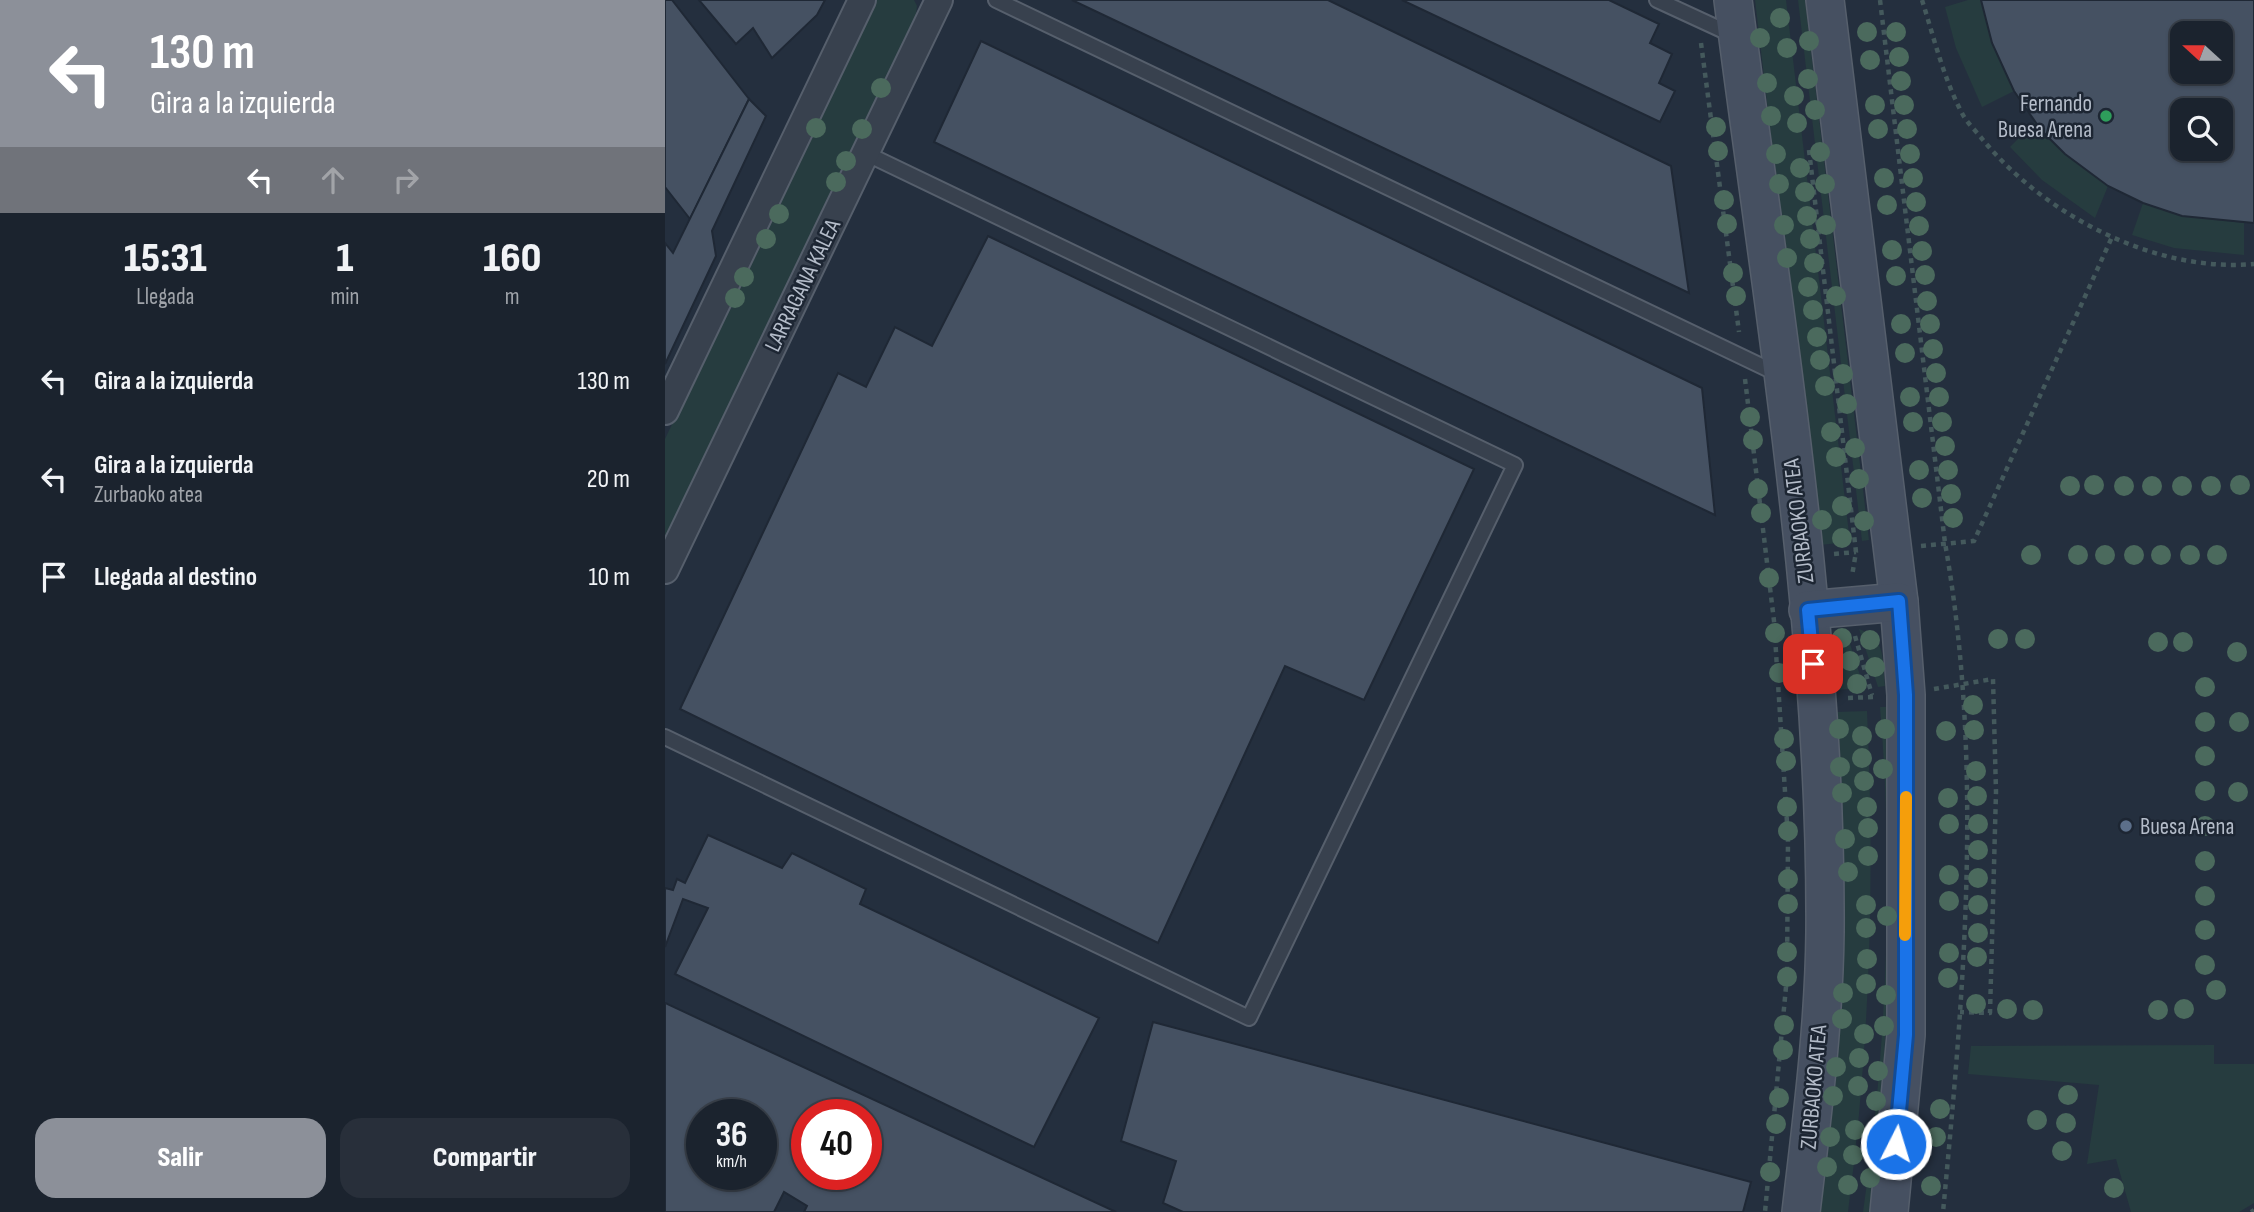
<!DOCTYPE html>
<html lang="es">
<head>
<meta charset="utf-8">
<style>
  body { margin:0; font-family:"Sofia Sans Condensed",sans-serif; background:#282f3a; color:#f1f3f6; height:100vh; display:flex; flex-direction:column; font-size:26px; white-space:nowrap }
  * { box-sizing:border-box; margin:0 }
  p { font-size:23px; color:#a0a4aa }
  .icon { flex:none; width:38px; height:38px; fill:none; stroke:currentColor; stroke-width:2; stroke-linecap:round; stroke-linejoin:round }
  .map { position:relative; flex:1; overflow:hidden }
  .side { display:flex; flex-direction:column; background:#1b232e; width:665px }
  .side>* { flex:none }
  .banner { background:#8c9099; color:#fff; overflow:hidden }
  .needle { width:46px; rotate:291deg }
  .buttons { position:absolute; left:1505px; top:21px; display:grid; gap:14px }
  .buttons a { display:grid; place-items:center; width:63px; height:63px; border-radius:14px; background:#1b232e; box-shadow:0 2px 5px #0004,0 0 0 2px #39404a; font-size:35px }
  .speed { position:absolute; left:21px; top:1099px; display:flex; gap:14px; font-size:35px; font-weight:700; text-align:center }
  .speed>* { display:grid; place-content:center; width:91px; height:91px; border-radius:50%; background:#1b232e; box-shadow:0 2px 5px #0004,0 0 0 2px #39404a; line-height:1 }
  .speed small { font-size:18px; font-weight:400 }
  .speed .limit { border:10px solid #d22; background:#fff; color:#111 }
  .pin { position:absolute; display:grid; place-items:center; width:60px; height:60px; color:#fff; margin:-30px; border-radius:14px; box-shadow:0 4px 10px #0006 }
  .me { position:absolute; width:77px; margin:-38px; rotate:5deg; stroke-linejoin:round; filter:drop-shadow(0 0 5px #0008) }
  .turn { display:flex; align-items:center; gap:24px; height:147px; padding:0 35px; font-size:32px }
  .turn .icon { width:91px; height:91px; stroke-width:2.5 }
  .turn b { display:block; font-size:49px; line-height:60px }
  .lanes { display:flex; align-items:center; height:66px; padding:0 35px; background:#0003; justify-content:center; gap:35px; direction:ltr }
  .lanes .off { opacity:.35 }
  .eta { display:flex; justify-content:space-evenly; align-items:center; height:119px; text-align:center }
  .eta b { font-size:42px; font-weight:800; line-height:49px }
  .cta { display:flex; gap:14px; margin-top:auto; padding:14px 35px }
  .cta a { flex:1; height:80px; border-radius:21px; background:#8c9099; color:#fff; font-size:28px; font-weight:800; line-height:80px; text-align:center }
  .cta a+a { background:#282f3a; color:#f1f3f6 }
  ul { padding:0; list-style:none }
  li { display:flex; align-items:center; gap:21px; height:98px; padding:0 35px }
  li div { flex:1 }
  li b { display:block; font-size:26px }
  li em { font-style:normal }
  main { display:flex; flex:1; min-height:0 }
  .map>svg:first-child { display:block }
</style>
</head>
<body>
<main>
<section class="side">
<div class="banner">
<div class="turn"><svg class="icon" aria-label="left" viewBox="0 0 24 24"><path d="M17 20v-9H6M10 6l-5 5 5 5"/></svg><div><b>130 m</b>Gira a la izquierda</div></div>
<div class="lanes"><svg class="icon" aria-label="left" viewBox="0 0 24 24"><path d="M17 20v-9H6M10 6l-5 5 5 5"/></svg><svg class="icon off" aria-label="ahead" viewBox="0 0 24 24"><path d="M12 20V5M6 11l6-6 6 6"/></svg><svg class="icon off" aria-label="right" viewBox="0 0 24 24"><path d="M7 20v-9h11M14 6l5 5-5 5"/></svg></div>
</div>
<div class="eta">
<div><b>15:31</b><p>Llegada</p></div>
<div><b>1</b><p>min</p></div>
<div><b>160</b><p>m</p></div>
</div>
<ul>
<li><svg class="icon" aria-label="left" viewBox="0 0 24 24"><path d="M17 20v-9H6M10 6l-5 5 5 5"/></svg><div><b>Gira a la izquierda</b></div><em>130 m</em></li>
<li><svg class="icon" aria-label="left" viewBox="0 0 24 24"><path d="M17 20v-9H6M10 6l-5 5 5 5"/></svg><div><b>Gira a la izquierda</b><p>Zurbaoko atea</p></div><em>20 m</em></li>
<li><svg class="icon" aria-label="arrive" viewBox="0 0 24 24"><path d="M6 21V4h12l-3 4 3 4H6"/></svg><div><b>Llegada al destino</b></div><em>10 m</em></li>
</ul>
<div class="cta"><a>Salir</a><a>Compartir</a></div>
</section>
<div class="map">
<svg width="1589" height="1212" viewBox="0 0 1589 1212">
  <rect width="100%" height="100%" fill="#242f3e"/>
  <!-- green -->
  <g fill="#263c3f">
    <polygon points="208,0 249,0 252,6 250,21 0,546 0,439"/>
    <polygon points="1090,0 1121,0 1185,542 1154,545"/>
    <polygon points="1133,0 1140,0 1204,540 1197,541"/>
    <polygon points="1303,0 1316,0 1327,43 1349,91 1317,107 1291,48 1280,7"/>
    <polygon points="1370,122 1400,154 1443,186 1430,218 1377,180 1345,147"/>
    <polygon points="1478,203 1517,216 1579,223 1579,255 1509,248 1467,235"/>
    <path d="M 1194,629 C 1222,639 1217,660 1220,686 L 1213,687 Z"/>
    <path d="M 1181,631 L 1199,688 L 1169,690 C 1168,668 1160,644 1181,631 Z"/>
    <path d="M 1215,707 L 1221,707 L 1224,745 C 1223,902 1227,1056 1204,1212 L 1198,1212 C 1222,1047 1229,874 1215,707 Z"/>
    <path d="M 1202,711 C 1210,880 1205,1045 1183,1212 L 1153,1212 C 1176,1046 1183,879 1171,712 Z"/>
    <polygon points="1549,1045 1549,1064 1589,1064 1589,1203 1574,1212 1466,1212 1451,1159 1422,1164 1434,1085 1303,1074 1306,1046"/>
  </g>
  <!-- building -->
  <g fill="#455162" stroke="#1f2835" stroke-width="2" fill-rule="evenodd">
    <polygon points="0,0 7,0 84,99 25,219 0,187"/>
    <polygon points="34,0 160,0 152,15 107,58 88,28 71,44"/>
    <polygon points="407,0 663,0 1006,166 1024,293"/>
    <polygon points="737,0 944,0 994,24 985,43 1007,54 994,83 1010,91 995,122"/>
    <path d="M 1316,0 L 1589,0 L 1589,223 L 1517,216 L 1478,203 L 1443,186 L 1400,154 L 1376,130 L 1349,91 L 1327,43 ZM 1517,33 L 1556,33 L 1556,72 L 1517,72 ZM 1517,110 L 1556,110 L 1556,149 L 1517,149 Z"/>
    <polygon points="316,41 1037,388 1050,515 269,142"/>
    <polygon points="84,99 101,116 47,231 51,256 0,364 0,243 8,253"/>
    <polygon points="323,236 809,469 699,700 620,666 493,943 15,709 173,373 201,387 230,327 267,346"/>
    <polygon points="43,835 117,868 127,853 201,889 195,904 434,1018 369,1147 10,974 43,908 18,899 0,947 0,888 8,890 12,879 20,883"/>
    <path d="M 0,1003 L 451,1212 L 139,1212 L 142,1206 L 119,1192 L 109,1212 L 0,1212 ZM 37,1115 L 96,1115 L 96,1174 L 37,1174 ZM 142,1115 L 201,1115 L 201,1174 L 142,1174 Z"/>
    <polygon points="488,1022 1086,1182 1078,1212 518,1212 498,1203 511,1161 456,1141"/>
  </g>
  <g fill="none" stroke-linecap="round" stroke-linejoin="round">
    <!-- lane casing -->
    <g stroke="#565f6c" stroke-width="18">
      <g id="lane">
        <polyline points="331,0 1115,375"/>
        <polyline points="992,0 1070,36"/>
        <polyline points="0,737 584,1018 850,465 200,153"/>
      </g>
    </g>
    <!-- street casing -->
    <g stroke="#565f6c" stroke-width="30">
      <g id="street">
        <polyline points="0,411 197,0"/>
        <polyline points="0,570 274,0"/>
      </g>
    </g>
    <!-- secondary casing -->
    <g stroke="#565f6c" stroke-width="40">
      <g id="secondary">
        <path d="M 1068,0 C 1107,305 1162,624 1160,932 C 1159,1025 1147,1119 1136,1212"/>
        <polyline points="1160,0 1234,602 1241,695 1241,1035 1224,1212"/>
        <polyline points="1143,610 1234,602"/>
      </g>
    </g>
    <!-- path -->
    <g stroke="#44595c" stroke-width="4.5" stroke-dasharray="5 5" stroke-linecap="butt">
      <path d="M 1215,0 L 1280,543 C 1319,763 1299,991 1278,1212"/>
      <path d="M 1257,0 C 1269,38 1279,80 1298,115 C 1303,124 1312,132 1318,140 C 1380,215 1490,273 1589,264"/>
      <polyline points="1036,43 1074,332"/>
      <polyline points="1144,150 1191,552 1187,576"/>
      <polyline points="1080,379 1109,621 1123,838 1122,976 1100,1212"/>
      <polyline points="1256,546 1309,541 1447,237"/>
      <polyline points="1169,554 1191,552"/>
      <polyline points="1190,636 1207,695"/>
      <polyline points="1269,689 1328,679 1331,792 1325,1013 1295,1012"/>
      <polyline points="1183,698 1209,697"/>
      <polyline points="1586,1212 1589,1210"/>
    </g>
    <!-- lane -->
    <use href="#lane" stroke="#38414e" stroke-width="14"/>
    <!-- street -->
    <use href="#street" stroke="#38414e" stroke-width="26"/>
    <!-- secondary -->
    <use href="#secondary" stroke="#465061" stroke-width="37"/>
  </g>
  <!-- trees -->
  <g fill="#4b6a5d">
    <circle cx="1115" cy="18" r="10"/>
    <circle cx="1202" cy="32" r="10"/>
    <circle cx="1231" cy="32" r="10"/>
    <circle cx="1095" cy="38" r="10"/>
    <circle cx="1144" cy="41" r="10"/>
    <circle cx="1122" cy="48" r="10"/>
    <circle cx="1234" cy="57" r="10"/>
    <circle cx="1205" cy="60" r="10"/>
    <circle cx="1143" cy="79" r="10"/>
    <circle cx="1236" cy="81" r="10"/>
    <circle cx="1102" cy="83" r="10"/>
    <circle cx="216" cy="88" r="10"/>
    <circle cx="1129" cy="96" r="10"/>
    <circle cx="1210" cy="105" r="10"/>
    <circle cx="1239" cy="105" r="10"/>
    <circle cx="1150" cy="110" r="10"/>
    <circle cx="1106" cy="116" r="10"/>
    <circle cx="1132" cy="123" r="10"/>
    <circle cx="1051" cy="127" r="10"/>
    <circle cx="151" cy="128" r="10"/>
    <circle cx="197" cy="129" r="10"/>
    <circle cx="1213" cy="129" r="10"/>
    <circle cx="1242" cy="129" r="10"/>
    <circle cx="1053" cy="151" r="10"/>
    <circle cx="1155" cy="152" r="10"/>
    <circle cx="1111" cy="154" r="10"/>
    <circle cx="1245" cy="154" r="10"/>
    <circle cx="181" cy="161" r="10"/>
    <circle cx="1135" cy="168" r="10"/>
    <circle cx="1219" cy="178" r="10"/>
    <circle cx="1248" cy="178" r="10"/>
    <circle cx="171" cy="182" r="10"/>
    <circle cx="1114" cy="184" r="10"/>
    <circle cx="1160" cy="184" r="10"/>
    <circle cx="1140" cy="192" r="10"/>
    <circle cx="1059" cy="200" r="10"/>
    <circle cx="1251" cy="202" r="10"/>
    <circle cx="1222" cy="205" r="10"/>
    <circle cx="114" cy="214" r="10"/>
    <circle cx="1142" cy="216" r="10"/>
    <circle cx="1062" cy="224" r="10"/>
    <circle cx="1119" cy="225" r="10"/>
    <circle cx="1161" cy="225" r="10"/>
    <circle cx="1254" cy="226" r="10"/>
    <circle cx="101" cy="239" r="10"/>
    <circle cx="1145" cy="239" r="10"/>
    <circle cx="1227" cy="250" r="10"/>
    <circle cx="1257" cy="251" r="10"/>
    <circle cx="1122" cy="258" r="10"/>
    <circle cx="1149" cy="263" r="10"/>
    <circle cx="1068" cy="273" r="10"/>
    <circle cx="1260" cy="275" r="10"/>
    <circle cx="1231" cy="276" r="10"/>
    <circle cx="79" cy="277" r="10"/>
    <circle cx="1143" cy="287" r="10"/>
    <circle cx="1071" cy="296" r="10"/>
    <circle cx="1171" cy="296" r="10"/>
    <circle cx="70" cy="298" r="10"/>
    <circle cx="1262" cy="301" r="10"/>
    <circle cx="1148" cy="310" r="10"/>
    <circle cx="1236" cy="324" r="10"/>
    <circle cx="1265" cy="324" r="10"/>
    <circle cx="1152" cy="337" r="10"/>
    <circle cx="1268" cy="349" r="10"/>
    <circle cx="1240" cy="353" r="10"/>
    <circle cx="1155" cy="360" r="10"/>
    <circle cx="1271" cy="373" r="10"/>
    <circle cx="1178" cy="374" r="10"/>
    <circle cx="1160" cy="386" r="10"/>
    <circle cx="1245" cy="397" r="10"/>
    <circle cx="1274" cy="397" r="10"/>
    <circle cx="1182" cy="404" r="10"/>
    <circle cx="1085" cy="417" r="10"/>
    <circle cx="1248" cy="422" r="10"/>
    <circle cx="1277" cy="422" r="10"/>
    <circle cx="1166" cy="432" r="10"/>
    <circle cx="1088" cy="440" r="10"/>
    <circle cx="1280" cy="446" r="10"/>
    <circle cx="1190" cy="448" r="10"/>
    <circle cx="1171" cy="457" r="10"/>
    <circle cx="1254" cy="470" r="10"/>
    <circle cx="1283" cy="470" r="10"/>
    <circle cx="1194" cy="479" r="10"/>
    <circle cx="1429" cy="485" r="10"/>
    <circle cx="1575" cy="485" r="10"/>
    <circle cx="1405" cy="486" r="10"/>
    <circle cx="1459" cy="486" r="10"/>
    <circle cx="1487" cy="486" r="10"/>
    <circle cx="1517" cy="486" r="10"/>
    <circle cx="1546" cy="486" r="10"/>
    <circle cx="1093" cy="489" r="10"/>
    <circle cx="1286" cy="494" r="10"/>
    <circle cx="1257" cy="498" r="10"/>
    <circle cx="1177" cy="506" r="10"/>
    <circle cx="1096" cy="513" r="10"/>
    <circle cx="1288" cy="518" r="10"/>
    <circle cx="1157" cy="520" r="10"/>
    <circle cx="1199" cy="521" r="10"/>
    <circle cx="1177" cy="538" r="10"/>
    <circle cx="1366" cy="555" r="10"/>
    <circle cx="1413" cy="555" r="10"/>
    <circle cx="1440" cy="555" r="10"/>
    <circle cx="1469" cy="555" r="10"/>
    <circle cx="1496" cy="555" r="10"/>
    <circle cx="1525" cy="555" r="10"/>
    <circle cx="1552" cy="555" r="10"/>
    <circle cx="1104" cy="578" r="10"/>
    <circle cx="1110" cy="633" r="10"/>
    <circle cx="1177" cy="638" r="10"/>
    <circle cx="1333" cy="639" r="10"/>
    <circle cx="1360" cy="639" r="10"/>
    <circle cx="1205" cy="640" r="10"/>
    <circle cx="1493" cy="642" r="10"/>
    <circle cx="1518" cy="642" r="10"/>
    <circle cx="1572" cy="652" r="10"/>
    <circle cx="1185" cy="661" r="10"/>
    <circle cx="1210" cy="667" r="10"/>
    <circle cx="1114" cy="673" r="10"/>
    <circle cx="1192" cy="684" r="10"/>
    <circle cx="1540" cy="687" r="10"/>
    <circle cx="1308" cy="705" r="10"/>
    <circle cx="1540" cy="722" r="10"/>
    <circle cx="1574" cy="722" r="10"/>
    <circle cx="1174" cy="729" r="10"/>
    <circle cx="1220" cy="729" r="10"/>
    <circle cx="1309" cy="730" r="10"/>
    <circle cx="1281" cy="731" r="10"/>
    <circle cx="1197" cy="736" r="10"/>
    <circle cx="1119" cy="739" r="10"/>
    <circle cx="1540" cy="756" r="10"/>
    <circle cx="1197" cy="758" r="10"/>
    <circle cx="1121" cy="761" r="10"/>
    <circle cx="1175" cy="767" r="10"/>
    <circle cx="1218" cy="769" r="10"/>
    <circle cx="1311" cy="771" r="10"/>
    <circle cx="1199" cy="781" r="10"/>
    <circle cx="1540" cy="791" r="10"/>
    <circle cx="1573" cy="792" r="10"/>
    <circle cx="1177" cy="793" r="10"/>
    <circle cx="1312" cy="796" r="10"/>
    <circle cx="1283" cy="798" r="10"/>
    <circle cx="1122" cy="807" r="10"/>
    <circle cx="1202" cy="807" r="10"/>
    <circle cx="1284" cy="824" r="10"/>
    <circle cx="1313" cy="824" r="10"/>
    <circle cx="1540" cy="826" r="10"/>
    <circle cx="1203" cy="828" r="10"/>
    <circle cx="1123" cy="831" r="10"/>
    <circle cx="1180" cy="839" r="10"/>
    <circle cx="1313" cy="850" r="10"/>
    <circle cx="1203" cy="856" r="10"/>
    <circle cx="1540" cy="861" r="10"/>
    <circle cx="1183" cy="872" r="10"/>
    <circle cx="1284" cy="875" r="10"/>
    <circle cx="1313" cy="878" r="10"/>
    <circle cx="1123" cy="879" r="10"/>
    <circle cx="1540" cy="896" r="10"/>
    <circle cx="1284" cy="901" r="10"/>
    <circle cx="1123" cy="904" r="10"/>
    <circle cx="1201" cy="905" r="10"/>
    <circle cx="1313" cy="905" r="10"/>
    <circle cx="1222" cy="916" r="10"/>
    <circle cx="1201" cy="928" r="10"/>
    <circle cx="1540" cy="930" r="10"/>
    <circle cx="1313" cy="933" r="10"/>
    <circle cx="1122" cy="952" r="10"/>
    <circle cx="1284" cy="953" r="10"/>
    <circle cx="1312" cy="957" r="10"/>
    <circle cx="1202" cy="959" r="10"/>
    <circle cx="1540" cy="965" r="10"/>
    <circle cx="1122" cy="977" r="10"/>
    <circle cx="1283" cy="978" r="10"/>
    <circle cx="1201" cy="984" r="10"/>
    <circle cx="1551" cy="990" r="10"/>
    <circle cx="1178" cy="993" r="10"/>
    <circle cx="1221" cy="995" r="10"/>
    <circle cx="1311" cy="1004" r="10"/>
    <circle cx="1342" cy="1009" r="10"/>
    <circle cx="1519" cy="1009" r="10"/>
    <circle cx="1368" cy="1010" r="10"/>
    <circle cx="1493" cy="1010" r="10"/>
    <circle cx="1177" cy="1019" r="10"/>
    <circle cx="1119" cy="1025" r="10"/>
    <circle cx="1219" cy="1026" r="10"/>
    <circle cx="1199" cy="1034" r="10"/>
    <circle cx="1118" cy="1050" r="10"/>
    <circle cx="1194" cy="1058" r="10"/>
    <circle cx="1171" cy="1067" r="10"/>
    <circle cx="1213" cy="1071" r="10"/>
    <circle cx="1193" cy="1086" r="10"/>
    <circle cx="1403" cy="1095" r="10"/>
    <circle cx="1168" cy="1096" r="10"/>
    <circle cx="1114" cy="1098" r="10"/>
    <circle cx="1211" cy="1101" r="10"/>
    <circle cx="1275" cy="1109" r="10"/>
    <circle cx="1372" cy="1120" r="10"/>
    <circle cx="1401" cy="1123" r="10"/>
    <circle cx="1111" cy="1124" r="10"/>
    <circle cx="1190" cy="1130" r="10"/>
    <circle cx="1165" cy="1137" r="10"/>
    <circle cx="1271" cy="1137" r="10"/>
    <circle cx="1209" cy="1141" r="10"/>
    <circle cx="1397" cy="1151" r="10"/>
    <circle cx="1188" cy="1155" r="10"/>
    <circle cx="1162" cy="1167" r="10"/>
    <circle cx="1105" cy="1172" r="10"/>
    <circle cx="1205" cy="1178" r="10"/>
    <circle cx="1183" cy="1185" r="10"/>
    <circle cx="1266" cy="1186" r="10"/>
    <circle cx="1449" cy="1188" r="10"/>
  </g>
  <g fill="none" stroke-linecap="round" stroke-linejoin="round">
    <!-- route casing -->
    <g stroke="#114b97" stroke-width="18">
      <polyline id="route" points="1148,664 1143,610 1234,601 1241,695 1241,1035 1231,1144"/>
    </g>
    <!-- route -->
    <use href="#route" stroke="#1a73e8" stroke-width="12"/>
    <!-- slow -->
    <polyline stroke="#f59e0b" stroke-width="12" points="1240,935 1241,797"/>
  </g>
  <!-- markers -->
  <circle fill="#2e9e5b" stroke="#1d2633" stroke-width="2.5" cx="1441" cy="116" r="7"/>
  <circle fill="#5c6f8a" stroke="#1d2633" stroke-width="2.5" cx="1461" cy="826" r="7"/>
  <g text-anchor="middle" stroke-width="5" stroke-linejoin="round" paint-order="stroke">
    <!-- poi labels -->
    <g font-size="23" fill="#b4bcc9" stroke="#1d2633" text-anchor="end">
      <text x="1427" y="111">Fernando<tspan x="1427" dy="26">Buesa Arena</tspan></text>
      <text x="1475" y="834" text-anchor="start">Buesa Arena</text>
    </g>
    <!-- street labels -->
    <g font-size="23" fill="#b4bcc9" stroke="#1d2633">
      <text transform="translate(137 285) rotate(-64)" y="8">LARRAGANA KALEA</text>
      <text transform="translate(1133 521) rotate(-97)" y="8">ZURBAOKO ATEA</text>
      <text transform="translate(1148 1087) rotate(-85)" y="8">ZURBAOKO ATEA</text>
    </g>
  </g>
</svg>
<div class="buttons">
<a><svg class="needle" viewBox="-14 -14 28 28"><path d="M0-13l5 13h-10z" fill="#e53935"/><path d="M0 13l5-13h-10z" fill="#a0a4aa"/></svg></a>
<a><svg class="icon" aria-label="search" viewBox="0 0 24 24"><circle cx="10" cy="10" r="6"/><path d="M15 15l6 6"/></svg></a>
</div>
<div class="speed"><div>36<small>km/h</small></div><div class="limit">40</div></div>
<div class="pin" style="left:1148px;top:664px;background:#d93025"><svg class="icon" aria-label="arrive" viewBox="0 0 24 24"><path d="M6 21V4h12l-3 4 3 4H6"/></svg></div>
<svg class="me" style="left:1231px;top:1144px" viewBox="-20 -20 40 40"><circle r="17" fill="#1a73e8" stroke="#fff" stroke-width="3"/><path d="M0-11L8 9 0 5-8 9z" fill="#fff"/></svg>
</div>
</main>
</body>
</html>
